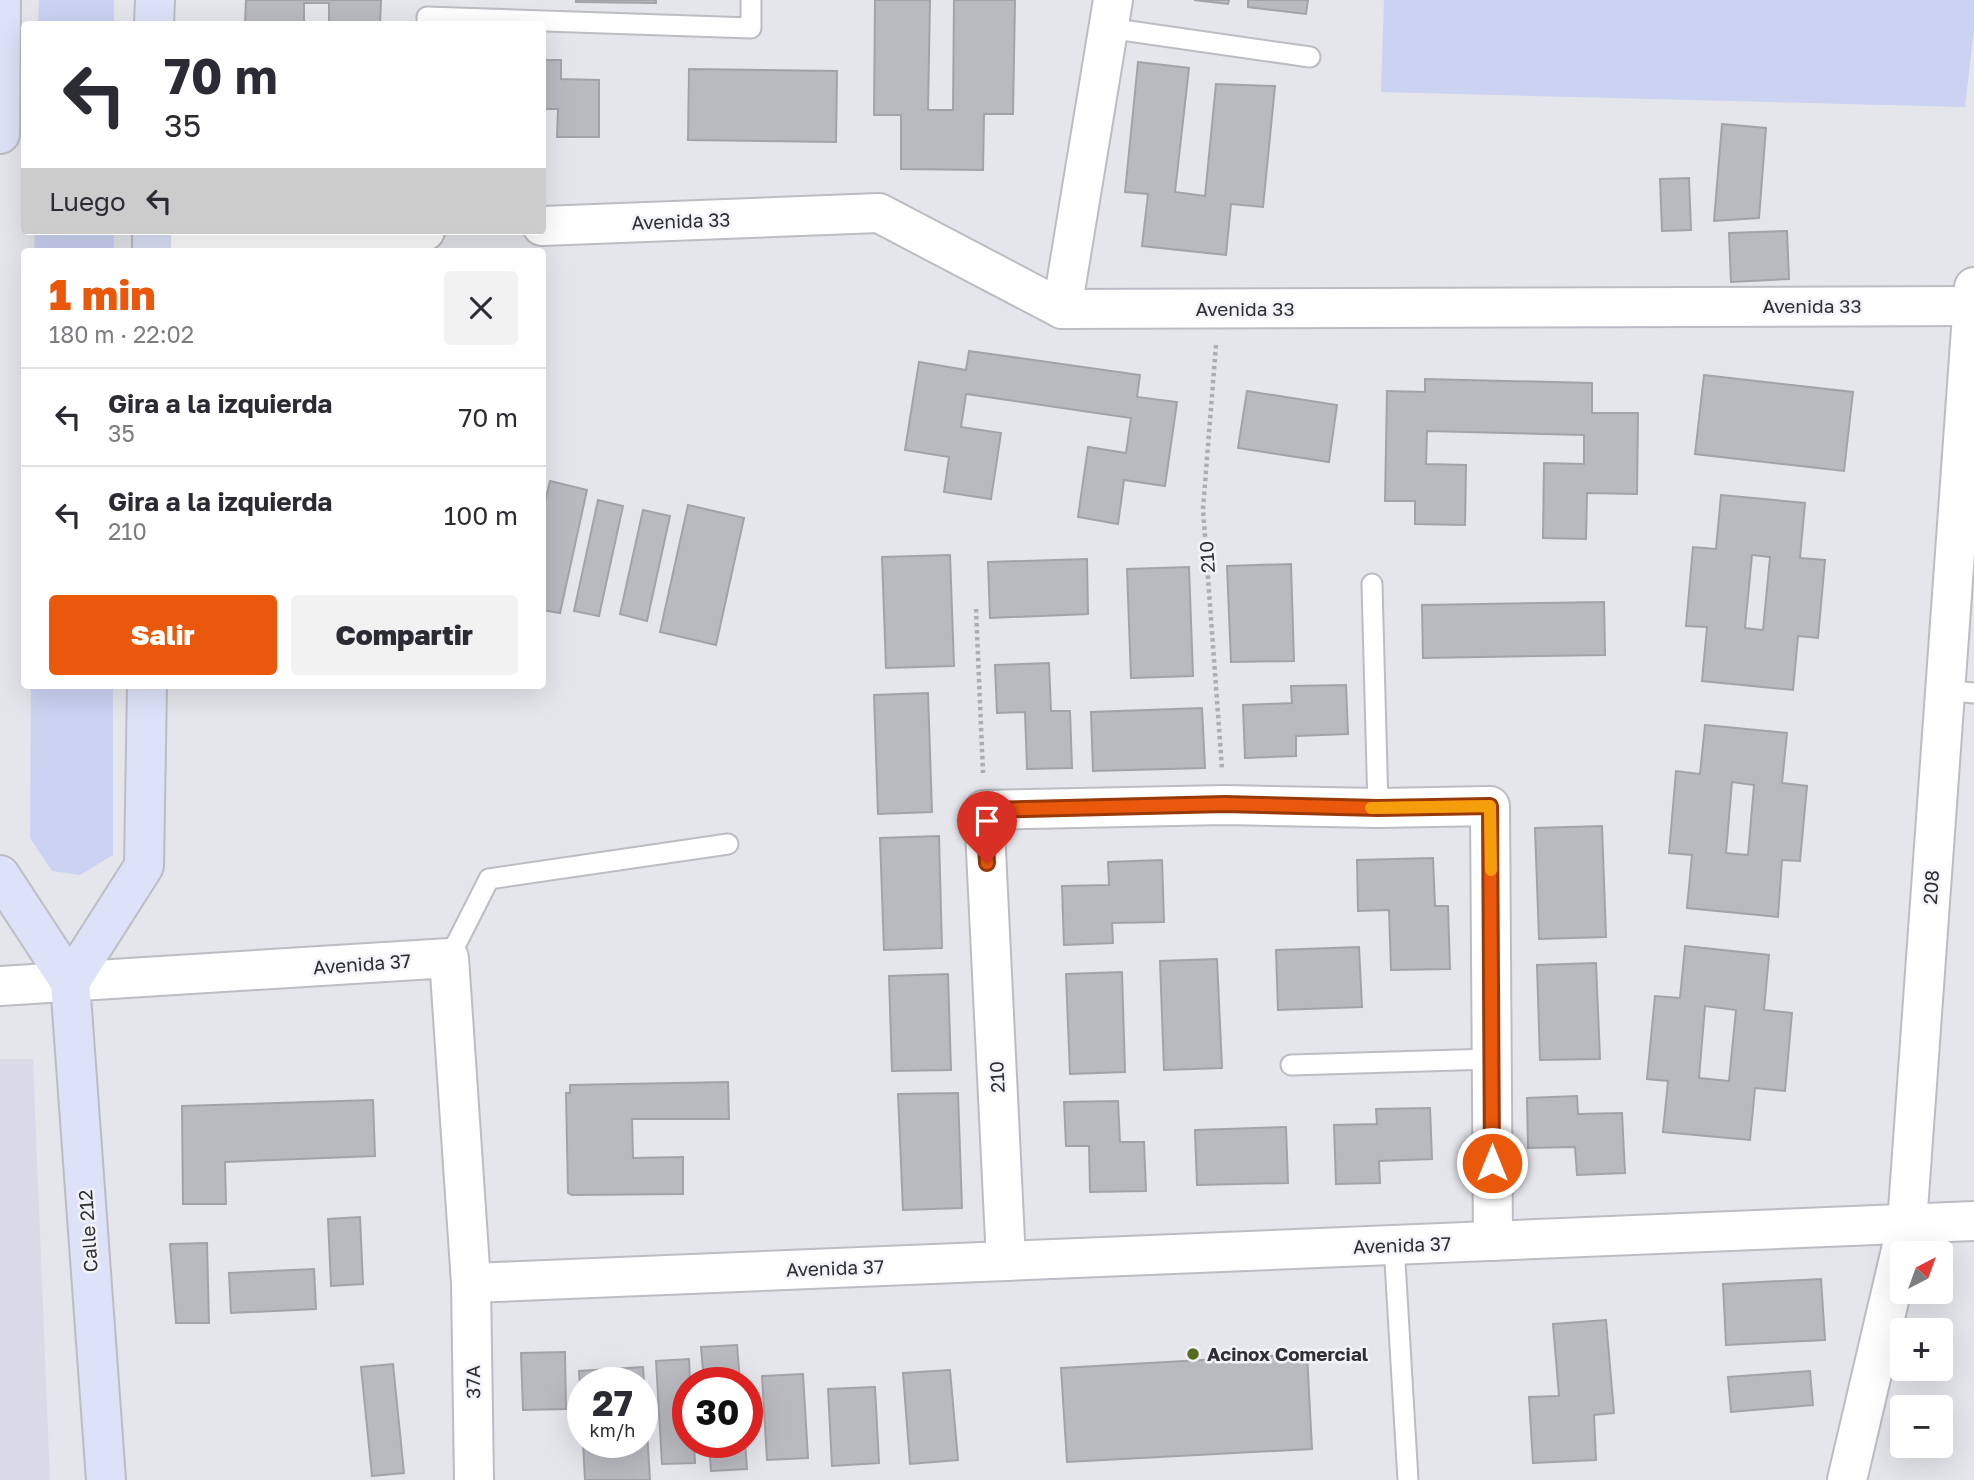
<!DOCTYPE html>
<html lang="es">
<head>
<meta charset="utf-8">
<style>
  body { margin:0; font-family:"Golos Text",sans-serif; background:#f2f2f3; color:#2b2b33; height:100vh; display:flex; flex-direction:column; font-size:26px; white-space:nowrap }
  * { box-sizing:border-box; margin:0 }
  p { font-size:23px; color:#7c7c81 }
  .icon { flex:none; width:38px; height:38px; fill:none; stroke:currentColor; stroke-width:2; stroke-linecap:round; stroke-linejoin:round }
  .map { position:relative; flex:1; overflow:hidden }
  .details { position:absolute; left:21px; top:248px; width:525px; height:441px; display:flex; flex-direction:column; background:#fff; border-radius:7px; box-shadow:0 7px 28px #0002 }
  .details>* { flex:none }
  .banner { position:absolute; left:21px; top:21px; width:525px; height:214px; border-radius:7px; box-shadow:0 7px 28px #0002; background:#fff; color:#2b2b33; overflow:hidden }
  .needle { width:46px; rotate:41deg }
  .buttons { position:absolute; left:1890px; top:1241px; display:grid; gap:14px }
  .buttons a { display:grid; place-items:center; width:63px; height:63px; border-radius:7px; background:#fff; box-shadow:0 7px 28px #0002; font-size:35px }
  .speed { position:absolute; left:567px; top:1367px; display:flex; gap:14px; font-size:35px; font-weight:700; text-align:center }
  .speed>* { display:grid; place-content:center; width:91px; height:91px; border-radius:50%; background:#fff; box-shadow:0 7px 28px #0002; line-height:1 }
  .speed small { font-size:18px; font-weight:400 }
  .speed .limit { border:10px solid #d22; background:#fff; color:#111 }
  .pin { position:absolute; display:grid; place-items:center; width:60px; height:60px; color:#fff; margin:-72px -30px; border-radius:50% 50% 50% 0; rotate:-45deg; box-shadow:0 0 7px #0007 }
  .pin .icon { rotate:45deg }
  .me { position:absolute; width:77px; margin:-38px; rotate:0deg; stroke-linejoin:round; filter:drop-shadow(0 0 5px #0008) }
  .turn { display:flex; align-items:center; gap:24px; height:147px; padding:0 28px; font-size:32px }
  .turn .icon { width:91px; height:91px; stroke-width:2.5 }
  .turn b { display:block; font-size:49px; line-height:60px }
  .then { display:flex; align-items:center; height:66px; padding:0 28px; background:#0003; gap:14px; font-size:26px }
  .round { display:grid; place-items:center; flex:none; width:74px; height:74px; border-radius:7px; background:#f2f2f3 }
  .headline { display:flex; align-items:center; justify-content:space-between; height:119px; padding:0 28px }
  h1 { font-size:42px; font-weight:800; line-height:52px; color:#ea580c }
  .action { display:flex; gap:14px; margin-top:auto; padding:14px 28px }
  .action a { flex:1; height:80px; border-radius:7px; background:#ea580c; color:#fff; font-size:28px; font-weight:800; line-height:80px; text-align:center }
  .action a+a { background:#f2f2f3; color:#2b2b33 }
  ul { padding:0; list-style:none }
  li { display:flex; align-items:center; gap:21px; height:98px; padding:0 28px; border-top:2px solid #e1e1e2 }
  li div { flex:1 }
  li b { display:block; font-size:26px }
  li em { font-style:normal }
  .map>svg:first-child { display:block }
</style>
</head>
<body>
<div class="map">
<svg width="1974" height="1480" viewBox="0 0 1974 1480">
  <rect width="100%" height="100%" fill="#e4e6eb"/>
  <!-- built -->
  <polygon fill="#d8dbe7" points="0,1059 33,1059 50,1480 0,1480"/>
  <!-- green -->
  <g fill="#cbd2f2">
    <polygon points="39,0 114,0 114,24 38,24"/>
    <polygon points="1384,0 1974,0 1974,29 1965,107 1381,92"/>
    <polygon points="35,231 114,231 114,252 34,252"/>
    <polygon points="31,686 113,686 113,855 80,875 52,871 30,838"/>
  </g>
  <!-- building -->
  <g fill="#b9babf" stroke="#a2a3a8" stroke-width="2" fill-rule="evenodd">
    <polygon points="246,0 381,0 380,24 329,24 329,3 304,3 304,24 245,24"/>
    <polygon points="576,0 656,0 656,3 576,2"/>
    <polygon points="875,0 930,0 928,110 953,110 954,0 1015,0 1013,114 984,114 983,170 901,169 901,115 874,115"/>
    <polygon points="1194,0 1229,0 1228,4"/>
    <polygon points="1248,0 1308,0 1306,14 1248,7"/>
    <polygon points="542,60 561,60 561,79 599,80 599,137 557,137 558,109 542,109"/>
    <polygon points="1138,62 1189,68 1175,192 1205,196 1216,84 1275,86 1263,207 1231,204 1226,255 1142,246 1148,194 1125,192"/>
    <polygon points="689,69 837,71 836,142 688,140"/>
    <polygon points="1722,124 1766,128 1759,218 1714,221"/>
    <polygon points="1689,178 1691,230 1662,231 1660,179"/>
    <polygon points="1787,231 1789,279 1731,282 1729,233"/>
    <polygon points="969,351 1140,375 1137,397 1177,402 1165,486 1124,480 1118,524 1078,517 1088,447 1126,453 1131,418 966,394 961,427 1001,433 991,499 944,492 949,457 905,450 919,362 966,370"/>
    <polygon points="1704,375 1853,392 1844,471 1695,454"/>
    <polygon points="1425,379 1592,383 1592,413 1638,413 1637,494 1587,493 1586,539 1543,538 1544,463 1584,464 1584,435 1427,431 1426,464 1466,465 1465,525 1415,524 1415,501 1385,501 1387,391 1425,392"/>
    <polygon points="1247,391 1337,405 1329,462 1238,448"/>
    <polygon points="550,481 587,490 560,613 542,610 542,515"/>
    <path d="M 1721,495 L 1805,503 L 1800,558 L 1825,560 L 1818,638 L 1798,636 L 1793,690 L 1702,681 L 1707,627 L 1686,626 L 1693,547 L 1716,549 ZM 1752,555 L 1770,557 L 1763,630 L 1745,628 Z"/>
    <polygon points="598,500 623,506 599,616 574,611"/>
    <polygon points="688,505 744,518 716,645 660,632"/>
    <polygon points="643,510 670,516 647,621 620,614"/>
    <polygon points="950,555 954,666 886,668 882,557"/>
    <polygon points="1087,559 1088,614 990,618 988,562"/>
    <polygon points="1291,564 1294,661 1231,662 1227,566"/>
    <polygon points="1189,567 1193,676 1131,678 1127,569"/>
    <polygon points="1604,602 1605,655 1423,658 1422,605"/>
    <polygon points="1049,663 1051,711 1070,711 1072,768 1027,769 1025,712 997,713 995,665"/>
    <polygon points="1346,685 1348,734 1296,736 1296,756 1245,758 1243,705 1292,703 1291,686"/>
    <polygon points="928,693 932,812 878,814 874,695"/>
    <polygon points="1202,708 1205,768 1093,771 1091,712"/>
    <path d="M 1705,725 L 1787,733 L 1782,783 L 1807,786 L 1800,861 L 1782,860 L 1778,917 L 1687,908 L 1692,855 L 1669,853 L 1676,771 L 1700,774 ZM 1732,782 L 1754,785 L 1748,855 L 1726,853 Z"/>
    <polygon points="1602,826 1606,937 1539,939 1535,828"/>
    <polygon points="939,836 942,948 884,950 880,838"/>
    <polygon points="1433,858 1435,906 1448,906 1450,969 1391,970 1389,910 1358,911 1357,860"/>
    <polygon points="1162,860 1164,922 1112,923 1113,943 1064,945 1062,886 1109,885 1108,862"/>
    <path d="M 1685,946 L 1769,955 L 1764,1010 L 1792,1013 L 1785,1091 L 1755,1088 L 1750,1140 L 1663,1132 L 1668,1081 L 1647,1079 L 1655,996 L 1680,998 ZM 1705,1006 L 1736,1010 L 1729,1081 L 1699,1078 Z"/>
    <polygon points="1359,947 1362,1007 1278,1010 1276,950"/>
    <polygon points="1217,959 1222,1068 1164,1070 1160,961"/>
    <polygon points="1596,963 1600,1059 1540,1060 1537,965"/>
    <polygon points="1122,972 1125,1072 1070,1074 1066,974"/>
    <polygon points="948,974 951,1070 892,1071 889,976"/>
    <polygon points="728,1082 729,1119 632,1119 633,1158 683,1157 683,1194 572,1195 568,1193 566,1093 570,1093 570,1085"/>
    <polygon points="958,1093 962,1208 903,1210 898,1094"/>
    <polygon points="1577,1096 1578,1114 1622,1113 1625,1173 1577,1175 1575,1147 1528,1148 1527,1098"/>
    <polygon points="373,1100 375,1156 225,1162 226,1204 183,1204 182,1106"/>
    <polygon points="1118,1101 1120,1142 1144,1142 1146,1191 1090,1192 1089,1146 1066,1146 1064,1102"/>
    <polygon points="1430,1108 1432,1159 1379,1161 1380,1183 1336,1184 1334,1125 1377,1124 1376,1109"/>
    <polygon points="1286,1127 1288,1183 1197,1185 1195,1130"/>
    <polygon points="360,1217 363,1284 331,1286 328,1219"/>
    <polygon points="207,1243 209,1323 176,1323 170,1244"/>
    <polygon points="314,1269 316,1309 231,1313 229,1273"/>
    <polygon points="1821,1279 1825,1340 1726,1345 1723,1284"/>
    <polygon points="1606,1320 1614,1413 1594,1415 1596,1460 1533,1463 1529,1397 1559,1396 1553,1324"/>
    <polygon points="737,1345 740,1382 704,1382 701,1347"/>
    <polygon points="565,1352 566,1409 523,1410 521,1353"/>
    <polygon points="1307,1354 1312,1449 1067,1462 1061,1368"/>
    <polygon points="689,1359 690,1382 688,1382 688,1442 694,1442 695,1463 662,1464 656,1361"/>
    <polygon points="393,1364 404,1473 372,1476 361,1367"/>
    <polygon points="643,1367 650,1480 585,1480 583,1442 642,1442 642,1382 583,1382 583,1438 579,1371"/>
    <polygon points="950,1370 958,1460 910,1464 903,1373"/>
    <polygon points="1810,1371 1813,1405 1731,1412 1728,1377"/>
    <polygon points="803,1374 808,1458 767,1460 762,1376"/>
    <polygon points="875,1387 879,1463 832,1466 828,1389"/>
    <polygon points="709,1442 745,1442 747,1469 711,1471"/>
  </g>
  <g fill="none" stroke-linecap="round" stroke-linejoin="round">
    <!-- lane casing -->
    <g stroke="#bcbdc2" stroke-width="23">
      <g id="lane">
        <polyline points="427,24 427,17 751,28 751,0"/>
        <polyline points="1108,28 1310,57"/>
        <polyline points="1372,584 1378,808"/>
        <polyline points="1944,690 1974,693"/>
        <polyline points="449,958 489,879 728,844"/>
        <polyline points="1291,1065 1492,1059"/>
        <polyline points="1394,1245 1408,1480"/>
      </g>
    </g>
    <!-- street casing -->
    <g stroke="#bcbdc2" stroke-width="42">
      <g id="street">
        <polyline points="542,226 879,213 1062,309 1972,306"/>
        <polyline points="152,244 425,231"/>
        <polyline points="1062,309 1113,0"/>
        <polyline points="0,986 449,958 471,1283 474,1480"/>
        <polyline points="1006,1261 984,810 1225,805 1378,808 1490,806 1493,1241"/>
        <polyline points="471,1283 1974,1221"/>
        <polyline points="1847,1480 1907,1224 1974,287"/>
      </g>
    </g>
    <!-- secondary casing -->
    <g stroke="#bcbdc2" stroke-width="42">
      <g id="secondary">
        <polyline points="154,24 155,0"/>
        <polyline points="0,134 1,0"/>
        <polyline points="152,252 152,231"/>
        <polyline points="0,875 70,982 106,1480"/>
        <polyline points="70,982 144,866 147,686"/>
      </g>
    </g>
    <!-- path -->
    <g stroke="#abadb1" stroke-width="4.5" stroke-dasharray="3.5 3.5" stroke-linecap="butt">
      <polyline points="1216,345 1203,509 1222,769"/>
      <polyline points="976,609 983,773"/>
    </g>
    <!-- lane -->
    <use href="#lane" stroke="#fff" stroke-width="19"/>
    <!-- street -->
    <use href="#street" stroke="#fff" stroke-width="38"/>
    <!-- secondary -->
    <use href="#secondary" stroke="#dde2f8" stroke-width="38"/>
  </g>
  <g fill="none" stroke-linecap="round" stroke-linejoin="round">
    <!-- route casing -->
    <g stroke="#983908" stroke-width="18">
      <polyline id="route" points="987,863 984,810 1225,804 1378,808 1490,806 1492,1163"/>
    </g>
    <!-- route -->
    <use href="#route" stroke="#ea580c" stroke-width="12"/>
    <!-- slow -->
    <polyline stroke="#f59e0b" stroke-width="12" points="1371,808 1490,806 1491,870"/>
  </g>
  <!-- markers -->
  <circle fill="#546c1c" stroke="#f2f3f8" stroke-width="2.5" cx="1193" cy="1354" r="7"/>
  <g text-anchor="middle" stroke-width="5" stroke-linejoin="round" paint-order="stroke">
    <!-- street labels -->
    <g font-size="19" fill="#2f2f31" stroke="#f2f3f8">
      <text transform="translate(681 221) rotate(-2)" y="7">Avenida 33</text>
      <text x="1812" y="313">Avenida 33</text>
      <text x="1245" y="316">Avenida 33</text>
      <text transform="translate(1207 557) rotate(-94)" y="7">210</text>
      <text transform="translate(1931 887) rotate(-86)" y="7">208</text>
      <text transform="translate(362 964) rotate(-4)" y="7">Avenida 37</text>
      <text transform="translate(997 1077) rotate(-93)" y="7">210</text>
      <text transform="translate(88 1231) rotate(-94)" y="7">Calle 212</text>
      <text transform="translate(1402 1245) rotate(-2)" y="7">Avenida 37</text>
      <text transform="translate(835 1268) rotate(-2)" y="7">Avenida 37</text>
      <text transform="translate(473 1382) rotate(-91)" y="7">37A</text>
    </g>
    <!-- poi labels -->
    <g font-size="19" font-weight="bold" fill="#2f2f31" stroke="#f2f3f8" text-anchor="start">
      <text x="1207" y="1361">Acinox Comercial</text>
    </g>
  </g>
</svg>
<div class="buttons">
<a><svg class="needle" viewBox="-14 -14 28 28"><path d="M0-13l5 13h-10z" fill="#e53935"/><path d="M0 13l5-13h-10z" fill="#7c7c81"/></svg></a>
<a>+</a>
<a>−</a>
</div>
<div class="speed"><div>27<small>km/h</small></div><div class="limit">30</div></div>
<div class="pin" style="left:987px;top:863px;background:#d93025"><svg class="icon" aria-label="arrive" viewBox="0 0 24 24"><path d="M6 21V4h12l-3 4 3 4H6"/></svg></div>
<svg class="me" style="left:1492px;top:1163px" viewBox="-20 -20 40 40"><circle r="17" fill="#ea580c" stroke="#fff" stroke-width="3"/><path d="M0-11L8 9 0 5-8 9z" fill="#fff"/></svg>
<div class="banner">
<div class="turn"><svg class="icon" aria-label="left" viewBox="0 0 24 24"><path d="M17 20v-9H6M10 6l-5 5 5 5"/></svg><div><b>70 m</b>35</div></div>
<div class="then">Luego<svg class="icon" aria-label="left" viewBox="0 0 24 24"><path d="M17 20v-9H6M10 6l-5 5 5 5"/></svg></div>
</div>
<section class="details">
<div class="headline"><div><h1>1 min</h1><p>180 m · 22:02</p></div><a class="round"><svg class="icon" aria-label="close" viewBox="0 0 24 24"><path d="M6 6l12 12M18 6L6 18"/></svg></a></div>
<ul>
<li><svg class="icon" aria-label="left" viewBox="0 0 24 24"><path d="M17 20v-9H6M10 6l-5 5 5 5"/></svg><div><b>Gira a la izquierda</b><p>35</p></div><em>70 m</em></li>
<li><svg class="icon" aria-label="left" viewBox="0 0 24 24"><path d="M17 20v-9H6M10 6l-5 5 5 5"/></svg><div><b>Gira a la izquierda</b><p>210</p></div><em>100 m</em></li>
</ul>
<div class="action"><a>Salir</a><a>Compartir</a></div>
</section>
</div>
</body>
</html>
